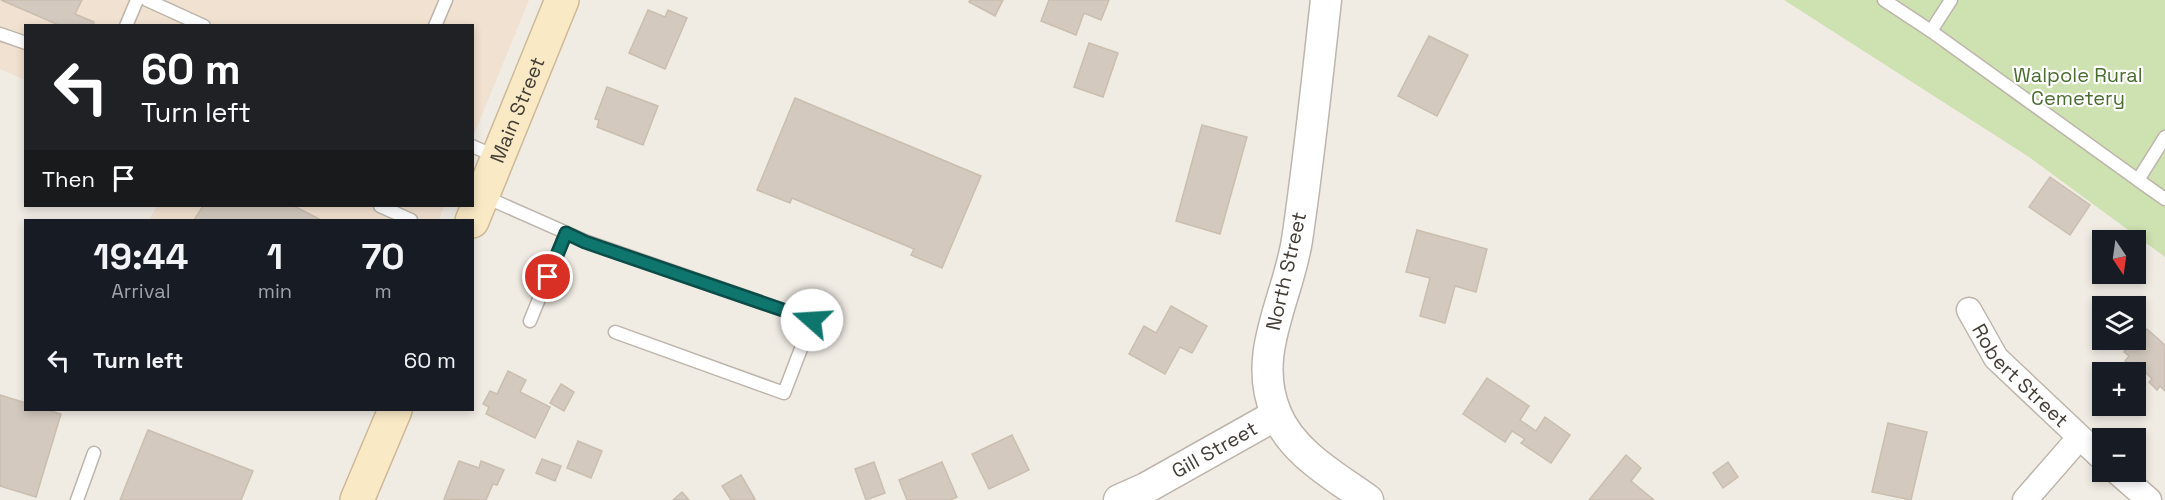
<!DOCTYPE html>
<html lang="en">
<head>
<meta charset="utf-8">
<style>
  body { margin:0; font-family:"Space Grotesk",sans-serif; background:#242831; color:#f1f3f6; height:100vh; display:flex; flex-direction:column; font-size:22px; white-space:nowrap }
  * { box-sizing:border-box; margin:0 }
  p { font-size:20px; color:#9ea1a6 }
  .icon { flex:none; width:33px; height:33px; fill:none; stroke:currentColor; stroke-width:2; stroke-linecap:round; stroke-linejoin:round }
  .map { position:relative; flex:1; overflow:hidden }
  .sheet { position:absolute; left:24px; top:219px; width:450px; height:192px; display:flex; flex-direction:column; background:#171b24; border-radius:0px; box-shadow:0 3px 9px #0003 }
  .sheet>* { flex:none }
  .guide { position:absolute; left:24px; top:24px; width:450px; height:183px; border-radius:0px; box-shadow:0 3px 9px #0003; background:#202124; color:#fff; overflow:hidden }
  .needle { width:39px; rotate:167deg }
  .tools { position:absolute; left:2092px; top:230px; display:grid; gap:12px }
  .tools a { display:grid; place-items:center; width:54px; height:54px; border-radius:0px; background:#171b24; box-shadow:0 3px 9px #0003; font-size:30px }
  .pin { position:absolute; display:grid; place-items:center; width:51px; height:51px; color:#fff; margin:-26px; border:3px solid #fff; border-radius:50%; box-shadow:0 2px 6px #0007 }
  .me { position:absolute; width:66px; margin:-33px; rotate:289deg; stroke-linejoin:round; filter:drop-shadow(0 0 4px #0008) }
  .turn { display:flex; align-items:center; gap:21px; height:126px; padding:0 18px; font-size:27px }
  .turn .icon { width:78px; height:78px; stroke-width:2.5 }
  .turn b { display:block; font-size:42px; line-height:51px }
  .then { display:flex; align-items:center; height:57px; padding:0 18px; background:#0003; gap:12px; font-size:22px }
  .eta { display:flex; justify-content:space-evenly; align-items:center; height:102px; text-align:center }
  .eta b { font-size:36px; font-weight:600; line-height:42px }
  ul { padding:0; list-style:none }
  li { display:flex; align-items:center; gap:18px; height:78px; padding:0 18px }
  li div { flex:1 }
  li b { display:block; font-size:22px }
  li em { font-style:normal }
  .map>svg:first-child { display:block }
</style>
</head>
<body>
<div class="map">
<svg width="2165" height="500" viewBox="0 0 2165 500">
  <rect width="100%" height="100%" fill="#f0ece4"/>
  <!-- commercial -->
  <g fill="#f1e1d0">
    <polygon points="0,0 529,0 473,137 472,26 26,26 25,80 0,69"/>
    <polygon points="157,206 444,206 439,220 149,220"/>
  </g>
  <!-- green -->
  <polygon fill="#cee1b0" points="1784,0 2165,0 2165,257 2029,157"/>
  <!-- building -->
  <g fill="#d3c9be" stroke="#cabeaf" stroke-width="1.5">
    <polygon points="1,0 82,0 75,14 94,22 93,26 61,26"/>
    <polygon points="970,0 1003,0 995,16 969,2"/>
    <polygon points="1049,0 1109,0 1101,20 1084,13 1076,35 1041,21"/>
    <polygon points="648,10 665,17 668,10 687,18 665,69 629,53"/>
    <polygon points="1429,36 1468,55 1437,116 1398,96"/>
    <polygon points="1089,43 1118,53 1103,97 1074,87"/>
    <polygon points="607,87 658,106 643,145 597,127 599,120 595,119"/>
    <polygon points="795,98 981,176 942,268 911,255 914,249 792,198 790,203 757,190"/>
    <polygon points="1202,125 1247,137 1220,234 1176,221"/>
    <polygon points="2050,177 2090,205 2070,235 2029,207"/>
    <polygon points="203,206 294,206 321,220 194,220"/>
    <polygon points="1417,230 1487,249 1476,292 1455,286 1445,323 1420,316 1430,278 1406,272"/>
    <polygon points="1171,306 1207,326 1192,353 1180,347 1165,374 1129,354 1144,326 1156,333"/>
    <polygon points="2147,329 2165,345 2165,391 2160,386 2157,390 2149,382 2152,379 2137,364 2133,369 2125,361 2129,356 2124,352"/>
    <polygon points="508,371 526,380 520,392 550,407 535,438 486,414 489,407 483,404 490,391 497,394"/>
    <polygon points="1487,378 1529,406 1520,420 1536,431 1545,417 1570,435 1551,463 1521,443 1525,439 1512,431 1505,442 1463,414"/>
    <polygon points="561,384 574,392 564,411 550,403"/>
    <polygon points="0,395 26,403 26,410 48,410 61,414 36,497 0,486"/>
    <polygon points="1888,423 1927,432 1911,500 1872,492"/>
    <polygon points="148,430 253,471 241,500 120,500"/>
    <polygon points="1012,435 1029,470 989,489 972,454"/>
    <polygon points="578,441 602,451 591,478 567,468"/>
    <polygon points="1626,455 1641,468 1631,481 1654,500 1589,500"/>
    <polygon points="542,459 561,466 555,481 536,473"/>
    <polygon points="459,461 479,468 481,461 504,470 497,485 493,484 486,500 444,499"/>
    <polygon points="874,462 885,493 866,500 855,469"/>
    <polygon points="942,462 957,497 950,500 907,500 899,480"/>
    <polygon points="1728,462 1738,477 1723,488 1713,473"/>
    <polygon points="741,475 755,499 753,500 731,500 722,486"/>
    <polygon points="682,492 689,500 673,500"/>
  </g>
  <g fill="none" stroke-linecap="round" stroke-linejoin="round">
    <!-- service casing -->
    <g stroke="#bdb5ab" stroke-width="15">
      <g id="service">
        <polyline points="147,0 204,26"/>
        <polyline points="1884,0 1931,31 2138,180"/>
        <polyline points="126,26 137,0"/>
        <polyline points="435,26 446,0"/>
        <polyline points="1931,31 1951,0"/>
        <polyline points="0,34 26,43"/>
        <polyline points="2165,137 2138,180 2165,199"/>
        <polyline points="472,146 497,157"/>
        <polyline points="483,196 585,241 812,320 784,393 615,332"/>
        <polyline points="380,206 411,220"/>
        <polyline points="530,321 566,233"/>
        <polyline points="77,500 94,453"/>
      </g>
    </g>
    <!-- minor casing -->
    <g stroke="#bdb5ab" stroke-width="27">
      <g id="minor">
        <path id="s1" d="M 1969,310 L 1996,358 L 2103,459"/>
        <polyline points="2116,471 2149,500"/>
        <polyline points="2025,500 2079,438"/>
      </g>
    </g>
    <!-- tertiary casing -->
    <g stroke="#bdb5ab" stroke-width="33">
      <g id="tertiary">
        <path d="M 1326,0 C 1317,80 1309,160 1297,240 C 1288,299 1251,354 1276,413 C 1292,453 1335,476 1368,500"/>
        <path id="s2" d="M 1119,500 L 1146,488 L 1276,415"/>
      </g>
    </g>
    <!-- secondary casing -->
    <g stroke="#ccba97" stroke-width="36">
      <g id="secondary">
        <path id="s3" d="M 472,221 L 562,0"/>
        <polyline points="357,500 395,410"/>
      </g>
    </g>
    <!-- service -->
    <use href="#service" stroke="#fff" stroke-width="12"/>
    <!-- minor -->
    <use href="#minor" stroke="#fff" stroke-width="24"/>
    <!-- tertiary -->
    <use href="#tertiary" stroke="#fff" stroke-width="30"/>
    <!-- secondary -->
    <use href="#secondary" stroke="#f9e9c5" stroke-width="33"/>
  </g>
  <g fill="none" stroke-linecap="round" stroke-linejoin="round">
    <!-- route casing -->
    <g stroke="#0a4d48" stroke-width="15">
      <polyline id="route" points="548,277 566,233 585,242 812,320"/>
    </g>
    <!-- route -->
    <use href="#route" stroke="#0f766e" stroke-width="10"/>
  </g>
  <g text-anchor="middle" stroke-width="4.5" stroke-linejoin="round" paint-order="stroke">
    <!-- park labels -->
    <g font-size="20" fill="#4a6d2e" stroke="#fff">
      <text x="2078" y="82">Walpole Rural<tspan x="2078" dy="23">Cemetery</tspan></text>
    </g>
    <!-- street labels -->
    <g font-size="20" fill="#423c35" stroke="#fff">
      <text dy="7" stroke="none"><textPath href="#s3" startOffset="120">Main Street</textPath></text>
      <text transform="translate(1286 271) rotate(-77)" y="7">North Street</text>
      <text dy="7" stroke="none"><textPath href="#s1" startOffset="84">Robert Street</textPath></text>
      <text dy="7" stroke="none"><textPath href="#s2" startOffset="108">Gill Street</textPath></text>
    </g>
  </g>
</svg>
<div class="tools">
<a><svg class="needle" viewBox="-14 -14 28 28"><path d="M0-13l5 13h-10z" fill="#e53935"/><path d="M0 13l5-13h-10z" fill="#9ea1a6"/></svg></a>
<a><svg class="icon" aria-label="layers" viewBox="0 0 24 24"><path d="M12 4l9 5-9 5-9-5zM3 14l9 5 9-5"/></svg></a>
<a>+</a>
<a>−</a>
</div>
<div class="pin" style="left:548px;top:277px;background:#d93025"><svg class="icon" aria-label="arrive" viewBox="0 0 24 24"><path d="M6 21V4h12l-3 4 3 4H6"/></svg></div>
<svg class="me" style="left:812px;top:320px" viewBox="-20 -20 40 40"><circle r="19" fill="#fff"/><path d="M0-13L10 11 0 6-10 11z" fill="#0f766e"/></svg>
<div class="guide">
<div class="turn"><svg class="icon" aria-label="left" viewBox="0 0 24 24"><path d="M17 20v-9H6M10 6l-5 5 5 5"/></svg><div><b>60 m</b>Turn left</div></div>
<div class="then">Then<svg class="icon" aria-label="arrive" viewBox="0 0 24 24"><path d="M6 21V4h12l-3 4 3 4H6"/></svg></div>
</div>
<section class="sheet">
<div class="eta">
<div><b>19:44</b><p>Arrival</p></div>
<div><b>1</b><p>min</p></div>
<div><b>70</b><p>m</p></div>
</div>
<ul>
<li><svg class="icon" aria-label="left" viewBox="0 0 24 24"><path d="M17 20v-9H6M10 6l-5 5 5 5"/></svg><div><b>Turn left</b></div><em>60 m</em></li>
</ul>
</section>
</div>
</body>
</html>
